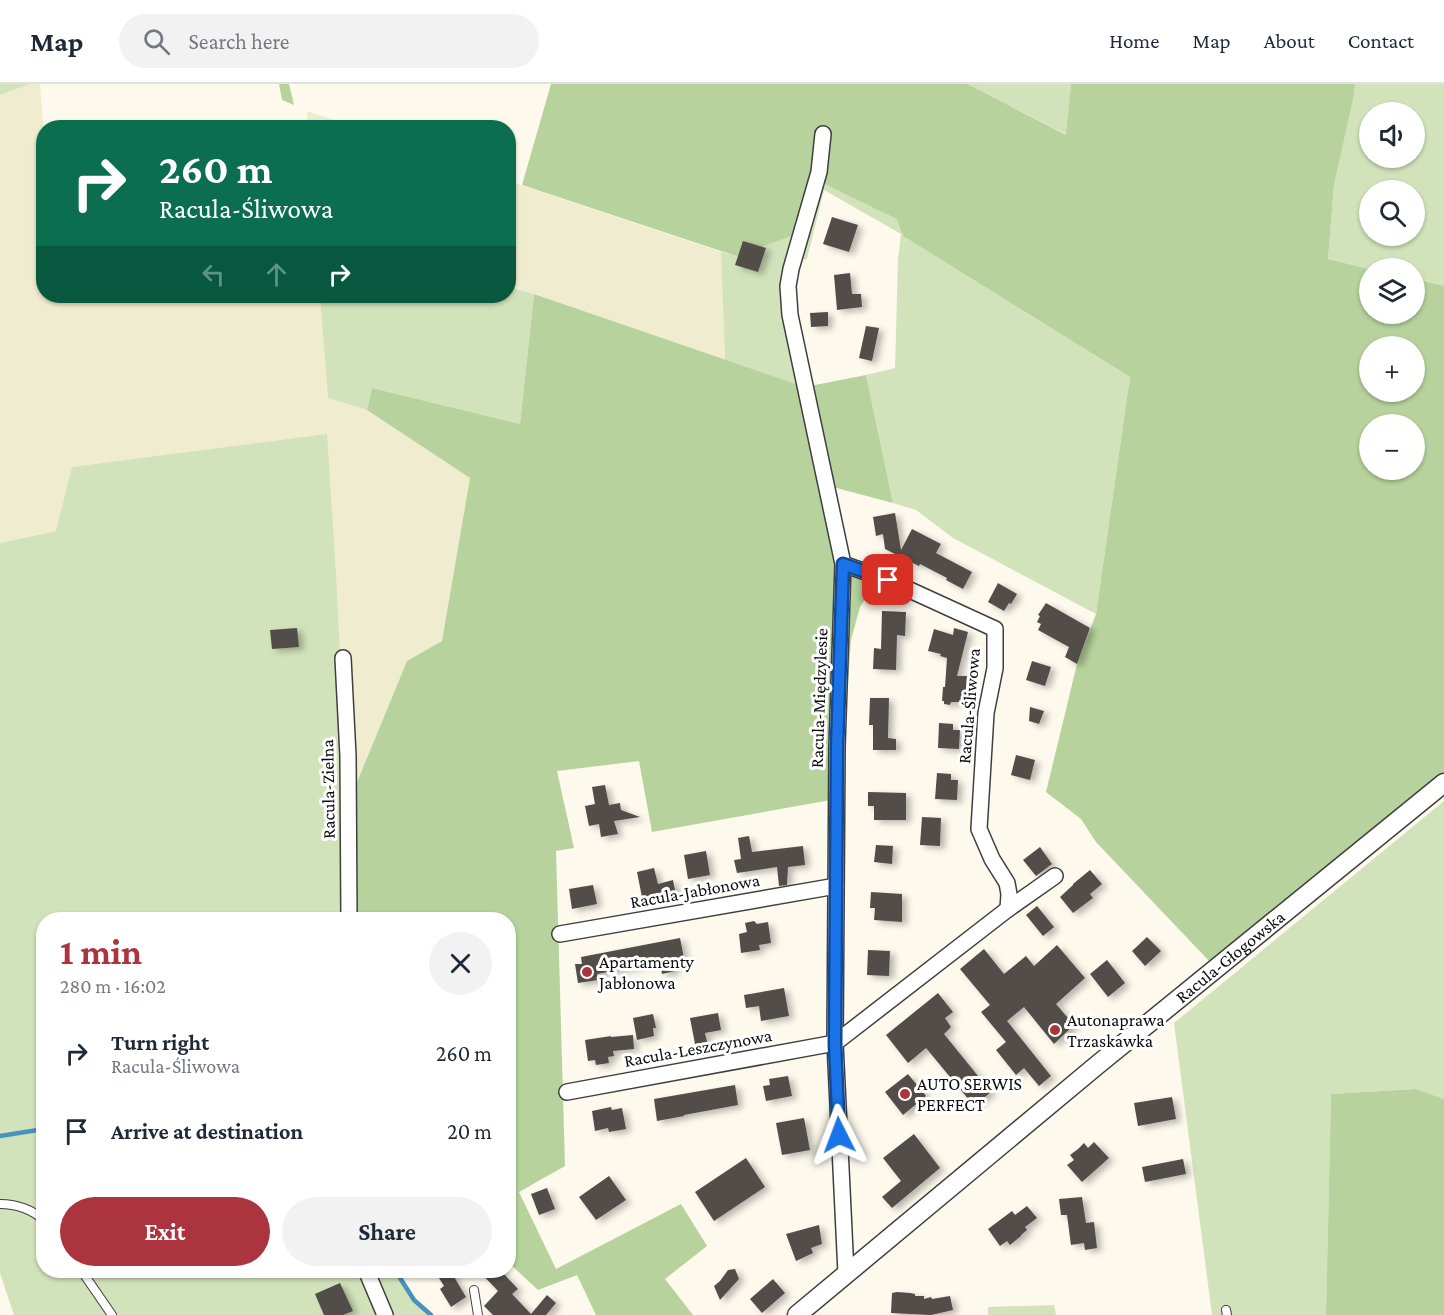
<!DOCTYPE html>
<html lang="en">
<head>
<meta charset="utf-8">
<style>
  body { margin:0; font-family:"Crimson Pro",serif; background:#f2f2f3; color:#1f2937; height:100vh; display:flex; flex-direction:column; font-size:22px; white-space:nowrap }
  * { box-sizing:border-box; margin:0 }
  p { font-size:20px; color:#747a83 }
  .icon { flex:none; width:33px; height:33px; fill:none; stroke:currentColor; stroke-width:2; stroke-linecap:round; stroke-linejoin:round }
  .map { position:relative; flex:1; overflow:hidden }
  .panel { position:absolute; left:36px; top:828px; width:480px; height:366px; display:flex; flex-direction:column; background:#fff; border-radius:24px; box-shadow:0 2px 4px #0004 }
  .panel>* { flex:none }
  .top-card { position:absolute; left:36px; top:36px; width:480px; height:183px; border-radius:24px; box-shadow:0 2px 4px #0004; background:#0b6e4f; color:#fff; overflow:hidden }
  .fabs { position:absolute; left:1359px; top:18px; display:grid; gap:12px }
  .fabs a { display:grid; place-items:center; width:66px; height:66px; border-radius:50%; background:#fff; box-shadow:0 2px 4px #0004; font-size:30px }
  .pin { position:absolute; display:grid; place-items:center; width:51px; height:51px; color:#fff; margin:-26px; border-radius:12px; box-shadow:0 3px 9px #0006 }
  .me { position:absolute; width:66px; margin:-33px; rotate:357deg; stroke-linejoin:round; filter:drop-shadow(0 0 4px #0008) }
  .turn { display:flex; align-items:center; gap:21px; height:126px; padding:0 24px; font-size:27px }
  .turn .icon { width:78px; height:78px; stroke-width:2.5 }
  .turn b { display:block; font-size:42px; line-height:51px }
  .lanes { display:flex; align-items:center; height:57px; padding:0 24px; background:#0003; justify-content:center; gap:30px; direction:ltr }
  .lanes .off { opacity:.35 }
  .round { display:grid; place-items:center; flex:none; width:63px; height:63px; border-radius:32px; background:#f2f2f3 }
  .head { display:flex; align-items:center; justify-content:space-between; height:102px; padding:0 24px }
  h1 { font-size:36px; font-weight:700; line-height:45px; color:#ac343f }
  .primary-button { display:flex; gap:12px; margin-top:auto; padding:12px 24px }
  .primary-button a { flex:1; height:69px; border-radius:36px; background:#ac343f; color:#fff; font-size:24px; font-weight:700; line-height:69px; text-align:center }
  .primary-button a+a { background:#f2f2f3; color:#1f2937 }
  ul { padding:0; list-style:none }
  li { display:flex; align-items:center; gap:18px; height:78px; padding:0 24px }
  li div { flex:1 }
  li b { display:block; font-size:22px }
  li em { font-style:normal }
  header { display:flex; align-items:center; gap:36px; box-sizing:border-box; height:84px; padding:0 30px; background:#fff; border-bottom:2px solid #e0e1e3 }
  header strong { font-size:28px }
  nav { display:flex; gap:33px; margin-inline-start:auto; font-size:21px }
  .search { width:420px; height:54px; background:#f2f2f3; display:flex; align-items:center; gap:15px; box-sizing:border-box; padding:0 21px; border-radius:33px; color:#747a83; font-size:22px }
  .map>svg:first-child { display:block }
</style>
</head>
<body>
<header>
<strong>Map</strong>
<div class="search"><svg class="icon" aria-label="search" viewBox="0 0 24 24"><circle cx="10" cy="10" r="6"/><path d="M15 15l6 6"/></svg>Search here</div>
<nav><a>Home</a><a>Map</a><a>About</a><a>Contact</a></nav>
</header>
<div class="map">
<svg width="1444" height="1231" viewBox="0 0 1444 1231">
  <defs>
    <filter id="shadow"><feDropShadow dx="5" dy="3" stdDeviation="3" flood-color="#0004"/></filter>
  </defs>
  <rect width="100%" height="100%" fill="#fdf9ed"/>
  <!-- farmland -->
  <g fill="#f0ecd0">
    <polygon points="16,0 40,0 44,50 44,212 320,212 328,314 367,326 470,394 442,557 407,577 348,720 56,447 0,459 0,7"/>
    <polygon points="307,27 355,43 308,43"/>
    <polygon points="508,97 721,168 725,276 534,210 509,203"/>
  </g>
  <!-- green -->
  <g fill="#d2e3bb" fill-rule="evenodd">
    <polygon points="0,0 29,0 0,11"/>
    <polygon points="968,0 1071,0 1067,51"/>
    <path d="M 1355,0 L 1444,0 L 1444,202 L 1415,195 L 1414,184 L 1369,185 L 1328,175 L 1334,101 L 1354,12 ZM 1370,28 L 1414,28 L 1414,74 L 1370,74 ZM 1370,106 L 1414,106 L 1414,152 L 1370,152 Z"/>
    <polygon points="820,98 898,135 903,152 1130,293 1096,530 953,454 916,426 893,419 866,291 895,284 898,175 901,150 824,106 807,175 796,176 789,207 805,303 725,276 721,168 736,172"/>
    <polygon points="509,203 534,210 520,340 372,304 367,326 328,314 320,212 508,212"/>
    <polygon points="327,350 336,490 353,835 44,836 44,1186 395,1187 414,1216 431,1231 14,1231 0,1189 0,459 56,447 72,383"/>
    <polygon points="1444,717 1444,1015 1416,1005 1331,1010 1326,1231 1212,1231 1174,939"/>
    <polygon points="1054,1221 1056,1231 988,1231 988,1223"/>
  </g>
  <!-- forest -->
  <g fill="#b7d29c" fill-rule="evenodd">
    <polygon points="279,0 289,0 294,21 282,16"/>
    <path d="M 551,0 L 968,0 L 1066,51 L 1071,0 L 1355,0 L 1354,12 L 1334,101 L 1328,175 L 1369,185 L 1370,230 L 1414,230 L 1415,195 L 1444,202 L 1444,688 L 1211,879 L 1096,758 L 1081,735 L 1046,708 L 1077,580 L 1096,530 L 1130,293 L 903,152 L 897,135 L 820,98 L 802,148 L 736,172 L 522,101 ZM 1370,262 L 1414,262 L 1414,308 L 1370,308 ZM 1370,340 L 1414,340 L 1414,386 L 1370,386 Z"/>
    <polygon points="534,210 805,303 866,291 893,419 829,402 849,473 871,506 860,523 851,556 843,671 842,714 652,748 639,677 557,687 574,764 556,767 565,1082 519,1108 556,1185 681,1120 707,1162 665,1195 693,1231 596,1231 577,1191 538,1206 509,1179 508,836 353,835 348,720 407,577 442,557 470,394 367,326 372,304 520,340"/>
    <polygon points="1416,1005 1444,1015 1444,1231 1326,1231 1331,1010"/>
  </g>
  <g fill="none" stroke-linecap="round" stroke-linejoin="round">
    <!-- stream -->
    <g stroke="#4793bd" stroke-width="4.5">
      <polyline points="0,1052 44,1045"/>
      <polyline points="395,1186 414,1216 431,1231"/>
    </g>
  </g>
  <!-- building -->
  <g fill="#534d4a" filter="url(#shadow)">
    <polygon points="832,133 858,141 849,168 823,160"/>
    <polygon points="743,157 766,164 758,188 735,181"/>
    <polygon points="850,189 852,210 861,210 862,223 837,226 834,191"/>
    <polygon points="828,228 828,242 811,243 810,229"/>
    <polygon points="866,242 879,244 872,277 859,274"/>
    <polygon points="895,429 901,466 912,445 941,460 936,469 972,488 963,505 946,496 947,494 920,480 919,482 885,465 883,450 876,452 873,433"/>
    <polygon points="998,499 1017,510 1011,520 1009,519 1004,527 988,518"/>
    <polygon points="1046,519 1090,544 1077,580 1065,573 1069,563 1038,546 1041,540 1037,538 1040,532 1038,531"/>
    <polygon points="882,527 906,528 905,552 897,551 896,586 873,585 874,564 881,565"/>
    <polygon points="297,544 299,563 272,565 270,546"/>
    <polygon points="954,544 968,548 957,592 967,592 966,606 963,606 962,618 951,618 950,621 944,620 944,617 942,617 943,603 945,603 947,574 940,572 941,570 928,567 934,545 953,551"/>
    <polygon points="1032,577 1051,583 1045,602 1026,596"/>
    <polygon points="870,614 889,614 888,654 896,655 896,666 873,666 873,641 869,641"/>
    <polygon points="1030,623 1044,627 1039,640 1029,637"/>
    <polygon points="939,639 953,640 953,646 960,646 959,665 938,664"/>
    <polygon points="1016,671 1035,676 1030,696 1011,691"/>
    <polygon points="937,689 951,690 951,696 958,696 957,716 935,715"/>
    <polygon points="605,701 609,721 620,719 621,726 640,733 614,737 618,750 601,753 599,740 589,742 585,722 595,720 592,703"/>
    <polygon points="868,708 906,709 906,736 874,736 874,722 868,722"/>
    <polygon points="922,733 941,734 940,762 920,761"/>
    <polygon points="749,752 752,768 803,762 805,781 788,783 787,801 779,802 777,783 737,789 734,776 741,775 738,754"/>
    <polygon points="876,761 893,762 892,780 874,778"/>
    <polygon points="1040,763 1052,780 1036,792 1023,776"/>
    <polygon points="706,767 710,791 688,795 684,771"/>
    <polygon points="654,784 658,800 673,796 676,811 643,818 637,788"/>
    <polygon points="1090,786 1102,800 1090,810 1093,814 1073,829 1060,813 1073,801 1073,800"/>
    <polygon points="593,801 597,820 572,825 569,805"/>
    <polygon points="871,808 902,810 902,838 874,836 875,824 870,824"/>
    <polygon points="1037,822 1054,843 1043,852 1026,831"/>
    <polygon points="754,837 757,840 768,838 771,859 759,861 760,866 741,869 739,850 747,848 745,839"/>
    <polygon points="1147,853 1161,867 1145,882 1132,867"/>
    <polygon points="680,854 684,874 674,876 675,887 662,890 660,878 597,890 598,896 578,899 575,880 582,880 581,873"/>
    <polygon points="1057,861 1085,894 1056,920 1074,941 1054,960 1024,923 1007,937 1051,992 1039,1002 1024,984 1016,991 996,966 1006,958 981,928 990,921 960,885 984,865 1004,890 1026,872 1034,882"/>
    <polygon points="868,866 890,867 889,892 867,891"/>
    <polygon points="1107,876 1125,899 1108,913 1090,890"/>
    <polygon points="784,904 789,932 761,937 759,922 746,924 744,911"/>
    <polygon points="938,909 953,928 945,934 951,943 944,950 991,1008 974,1022 926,964 908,979 886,951"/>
    <polygon points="718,929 721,946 705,949 707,958 695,960 690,934"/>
    <polygon points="653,930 656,944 653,944 654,952 637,956 633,934"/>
    <polygon points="633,951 634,965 613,967 614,972 608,973 609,979 596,981 595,976 588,977 585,956 611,952 611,953"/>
    <polygon points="908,990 926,1012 903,1031 885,1008"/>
    <polygon points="788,992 792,1012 766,1017 763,1002 770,1001 769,995"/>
    <polygon points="735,1001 738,1021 684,1031 684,1032 657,1037 654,1015"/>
    <polygon points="1172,1013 1176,1035 1138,1042 1134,1019"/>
    <polygon points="611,1023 612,1026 622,1024 626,1045 609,1048 608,1044 595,1047 592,1027"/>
    <polygon points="804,1034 810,1066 782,1071 776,1039"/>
    <polygon points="914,1050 940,1084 892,1124 882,1113 901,1097 883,1074"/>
    <polygon points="1094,1058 1109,1074 1082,1098 1067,1081 1074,1076 1070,1071 1078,1065 1084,1059 1088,1064"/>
    <polygon points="746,1074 765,1103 714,1137 695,1108"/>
    <polygon points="1183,1075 1186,1090 1145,1098 1142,1083"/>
    <polygon points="609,1092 626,1116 596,1136 579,1113"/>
    <polygon points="547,1104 555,1125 539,1131 531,1110"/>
    <polygon points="1082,1113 1086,1139 1094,1138 1097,1164 1085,1166 1084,1159 1071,1161 1067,1131 1061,1131 1059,1115"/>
    <polygon points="1027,1122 1037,1134 1025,1143 1027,1146 1021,1151 1021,1152 1010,1161 1007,1157 1000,1162 988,1145 1012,1127 1015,1131"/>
    <polygon points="819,1141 822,1160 811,1164 813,1169 796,1177 786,1150"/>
    <polygon points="735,1185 739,1195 720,1216 714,1202 720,1197 728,1186"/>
    <polygon points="434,1186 450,1186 466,1213 451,1223 440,1205 444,1202"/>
    <polygon points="478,1186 500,1186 518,1205 512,1210 531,1230 547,1211 556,1219 546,1231 493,1231 484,1222 498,1207"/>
    <polygon points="773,1195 785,1209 762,1229 750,1215"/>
    <polygon points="340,1199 353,1227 343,1231 324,1231 315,1210"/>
    <polygon points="897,1208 910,1209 915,1210 915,1212 924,1212 924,1215 931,1213 932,1215 950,1212 953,1226 931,1231 891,1229 892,1209"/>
  </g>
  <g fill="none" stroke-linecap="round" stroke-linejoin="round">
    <!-- service casing -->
    <g stroke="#3f3f3f" stroke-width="10">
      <g id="service">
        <path d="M 0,1120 C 15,1120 33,1125 44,1137"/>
        <polyline points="81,1186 112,1231"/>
        <polyline points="474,1206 478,1231"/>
        <polyline points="1226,1226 1227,1231"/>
      </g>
    </g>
    <!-- minor casing -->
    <g stroke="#3f3f3f" stroke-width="18">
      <g id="minor">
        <polyline points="823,50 819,88 791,185 788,202 790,231 843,480 837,663 835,959 846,1189"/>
        <polyline points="843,480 888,496 995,545 995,584 986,629 979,745 992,775 1007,799 1009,810 1008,825"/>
        <polyline points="343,574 348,672 349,836"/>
        <polyline points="560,850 836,802"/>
        <polyline points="567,1008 835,959 1008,825 1055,792"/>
        <polyline points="366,1186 385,1231"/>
      </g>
    </g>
    <!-- tertiary casing -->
    <g stroke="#3f3f3f" stroke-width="21">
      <g id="tertiary">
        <path id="s1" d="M 797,1231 L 1096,982 L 1444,699"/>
      </g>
    </g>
    <!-- service -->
    <use href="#service" stroke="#fff" stroke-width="8"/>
    <!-- minor -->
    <use href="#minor" stroke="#fff" stroke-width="15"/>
    <!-- tertiary -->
    <use href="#tertiary" stroke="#fff" stroke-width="18"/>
  </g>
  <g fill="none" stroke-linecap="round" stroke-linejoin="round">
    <!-- route casing -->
    <g stroke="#114b97" stroke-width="15">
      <polyline id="route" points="839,1051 835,960 837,663 843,480 888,496"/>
    </g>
    <!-- route -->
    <use href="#route" stroke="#1a73e8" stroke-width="10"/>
  </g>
  <!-- markers -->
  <g fill="#ac343f" stroke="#fff" stroke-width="2">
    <circle cx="587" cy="888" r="6"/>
    <circle cx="1055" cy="946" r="6"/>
    <circle cx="905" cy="1010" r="6"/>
  </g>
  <g text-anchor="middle" stroke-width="6" stroke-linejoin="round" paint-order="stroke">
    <!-- street labels -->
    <g font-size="18" fill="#0c0c0c" stroke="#fff">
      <text transform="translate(819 614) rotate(-88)" y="6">Racula-Międzylesie</text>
      <text transform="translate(969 622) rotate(-85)" y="6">Racula-Śliwowa</text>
      <text transform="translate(328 705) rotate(-91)" y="6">Racula-Zielna</text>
      <text transform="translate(695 807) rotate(-10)" y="6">Racula-Jabłonowa</text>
      <text dy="6" stroke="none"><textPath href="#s1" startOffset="562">Racula-Głogowska</textPath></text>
      <text transform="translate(698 964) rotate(-10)" y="6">Racula-Leszczynowa</text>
    </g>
    <!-- poi labels -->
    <g font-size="18" fill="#0c0c0c" stroke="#fff" text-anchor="start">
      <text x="599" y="884">Apartamenty<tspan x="599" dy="21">Jabłonowa</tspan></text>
      <text x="1067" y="942">Autonaprawa<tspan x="1067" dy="21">Trzaskawka</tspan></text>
      <text x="917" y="1006">AUTO SERWIS<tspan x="917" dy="21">PERFECT</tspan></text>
    </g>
  </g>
</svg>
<div class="fabs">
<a><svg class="icon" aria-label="sound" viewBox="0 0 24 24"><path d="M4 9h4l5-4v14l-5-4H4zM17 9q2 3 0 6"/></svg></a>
<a><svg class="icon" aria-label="search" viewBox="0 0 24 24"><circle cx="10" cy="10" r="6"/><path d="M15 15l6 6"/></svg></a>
<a><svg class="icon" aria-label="layers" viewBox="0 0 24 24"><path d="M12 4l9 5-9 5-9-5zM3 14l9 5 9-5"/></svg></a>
<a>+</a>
<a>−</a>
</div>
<div class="pin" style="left:888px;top:496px;background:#d93025"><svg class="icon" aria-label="arrive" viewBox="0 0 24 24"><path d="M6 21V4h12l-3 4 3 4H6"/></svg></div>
<svg class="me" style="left:839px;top:1051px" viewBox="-20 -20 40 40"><path d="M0-17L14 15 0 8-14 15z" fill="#1a73e8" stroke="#fff" stroke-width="4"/></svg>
<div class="top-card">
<div class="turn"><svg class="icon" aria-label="right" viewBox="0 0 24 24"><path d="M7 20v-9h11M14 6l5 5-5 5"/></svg><div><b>260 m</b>Racula-Śliwowa</div></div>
<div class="lanes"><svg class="icon off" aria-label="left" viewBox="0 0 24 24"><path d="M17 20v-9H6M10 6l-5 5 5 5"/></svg><svg class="icon off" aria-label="ahead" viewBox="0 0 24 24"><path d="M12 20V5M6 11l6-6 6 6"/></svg><svg class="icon" aria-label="right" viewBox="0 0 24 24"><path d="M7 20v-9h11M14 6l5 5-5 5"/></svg></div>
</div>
<section class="panel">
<div class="head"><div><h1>1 min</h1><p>280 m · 16:02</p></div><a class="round"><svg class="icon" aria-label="close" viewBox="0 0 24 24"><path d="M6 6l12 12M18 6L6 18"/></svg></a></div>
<ul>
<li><svg class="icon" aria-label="right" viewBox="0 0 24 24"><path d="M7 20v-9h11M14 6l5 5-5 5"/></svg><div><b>Turn right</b><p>Racula-Śliwowa</p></div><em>260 m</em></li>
<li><svg class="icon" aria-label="arrive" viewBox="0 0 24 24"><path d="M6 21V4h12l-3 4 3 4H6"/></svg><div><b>Arrive at destination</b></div><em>20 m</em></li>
</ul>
<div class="primary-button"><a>Exit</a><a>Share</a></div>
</section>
</div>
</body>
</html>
